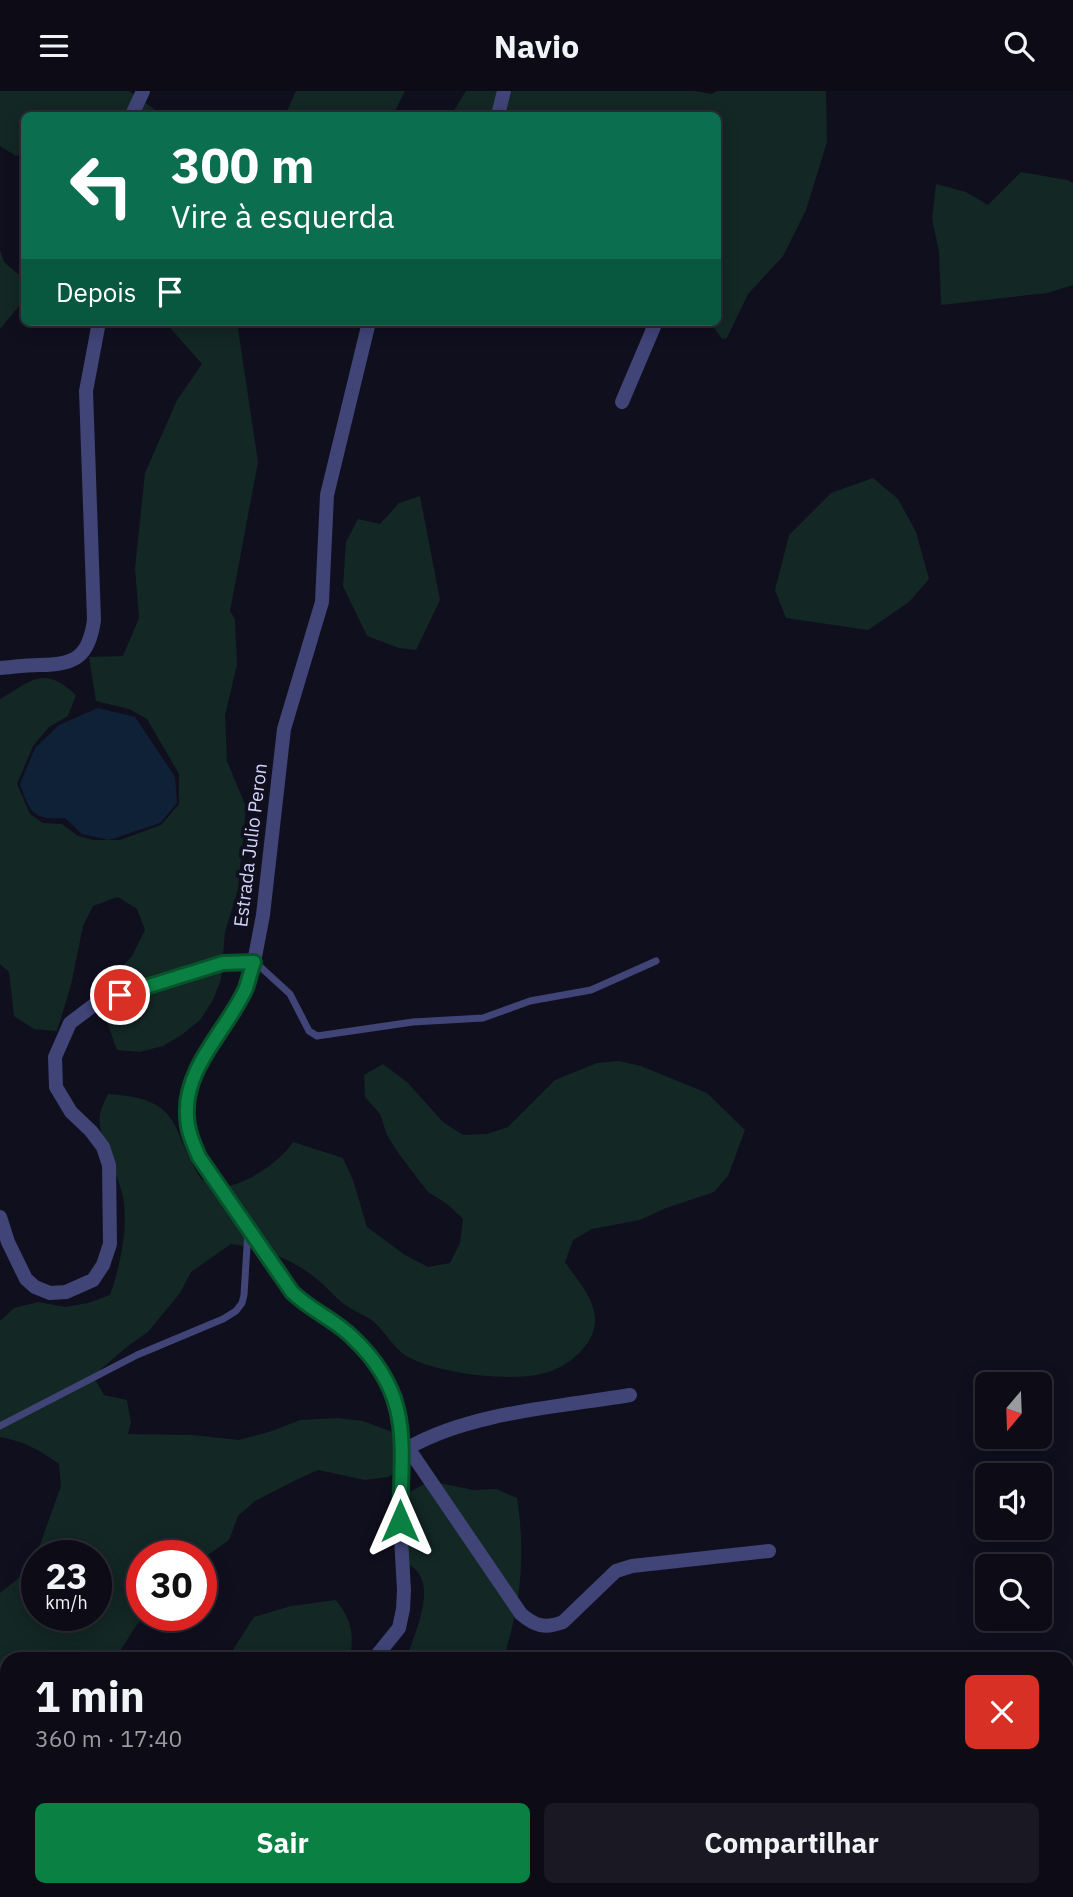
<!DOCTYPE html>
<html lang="pt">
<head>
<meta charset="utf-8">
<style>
  body { margin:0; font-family:"IBM Plex Sans",sans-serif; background:#1a1923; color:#f1f3f6; height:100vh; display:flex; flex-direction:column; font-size:26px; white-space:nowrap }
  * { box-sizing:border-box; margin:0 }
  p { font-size:23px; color:#9a9ba1 }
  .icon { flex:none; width:38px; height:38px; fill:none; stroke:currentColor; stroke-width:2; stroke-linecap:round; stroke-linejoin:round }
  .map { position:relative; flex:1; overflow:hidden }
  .side { position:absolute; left:0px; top:1561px; width:1074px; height:245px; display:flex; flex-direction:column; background:#0c0b16; border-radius:21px 21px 0 0; box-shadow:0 4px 18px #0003,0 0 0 2px #2c2b35 }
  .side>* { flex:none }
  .hud { position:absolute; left:21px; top:21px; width:700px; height:214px; border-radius:10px; box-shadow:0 4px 18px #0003,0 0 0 2px #2c2b35; background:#0b6e4f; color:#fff; overflow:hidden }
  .needle { width:46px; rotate:199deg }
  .fabs { position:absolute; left:975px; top:1281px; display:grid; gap:14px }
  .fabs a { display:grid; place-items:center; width:77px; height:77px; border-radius:10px; background:#0c0b16; box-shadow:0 4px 18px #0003,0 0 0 2px #2c2b35; font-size:35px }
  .speed { position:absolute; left:21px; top:1449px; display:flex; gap:14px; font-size:35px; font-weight:700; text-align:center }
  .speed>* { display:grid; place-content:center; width:91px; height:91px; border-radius:50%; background:#0c0b16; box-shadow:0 4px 18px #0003,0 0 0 2px #2c2b35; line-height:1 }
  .speed small { font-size:18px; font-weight:400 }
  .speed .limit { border:10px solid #d22; background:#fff; color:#111 }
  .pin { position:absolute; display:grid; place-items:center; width:60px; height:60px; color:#fff; margin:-30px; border:4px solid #fff; border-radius:50%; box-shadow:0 2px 7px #0007 }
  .me { position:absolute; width:77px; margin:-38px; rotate:0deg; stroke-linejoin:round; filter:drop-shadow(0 0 5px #0008) }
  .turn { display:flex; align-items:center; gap:24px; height:147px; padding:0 35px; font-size:32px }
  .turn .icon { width:91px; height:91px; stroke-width:2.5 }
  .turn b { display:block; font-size:49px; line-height:60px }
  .then { display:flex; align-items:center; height:66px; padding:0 35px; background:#0003; gap:14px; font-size:26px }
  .round { display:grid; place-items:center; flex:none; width:74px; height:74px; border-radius:10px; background:#1a1923 }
  .overview { display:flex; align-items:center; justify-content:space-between; height:119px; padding:0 35px }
  h1 { font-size:42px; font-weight:700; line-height:52px }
  .cta { display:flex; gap:14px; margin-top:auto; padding:14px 35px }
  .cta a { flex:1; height:80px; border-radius:10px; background:#0b8043; color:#fff; font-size:28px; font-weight:700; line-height:80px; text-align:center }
  .cta a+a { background:#1a1923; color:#f1f3f6 }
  header { display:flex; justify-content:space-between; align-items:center; height:91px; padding:0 35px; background:#0c0b16; font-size:32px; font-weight:700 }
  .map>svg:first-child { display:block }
</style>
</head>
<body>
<header><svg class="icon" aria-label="menu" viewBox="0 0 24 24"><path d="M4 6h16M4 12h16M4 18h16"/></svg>Navio<svg class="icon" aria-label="search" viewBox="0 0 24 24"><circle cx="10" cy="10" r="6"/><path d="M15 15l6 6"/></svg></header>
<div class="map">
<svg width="1073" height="1806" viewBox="0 0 1073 1806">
  <rect width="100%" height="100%" fill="#100f1e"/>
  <!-- green -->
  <g fill="#132724" fill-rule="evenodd">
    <polygon points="0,0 129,0 162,24 24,24 24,63 16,65 0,55"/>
    <polygon points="296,0 405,0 393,24 285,24"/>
    <polygon points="466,0 695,0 712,3 717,0 826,0 827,51 806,119 783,165 748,203 727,247 722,248 710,231 718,231 718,24 451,24"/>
    <polygon points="1021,81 1067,89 1073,92 1073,194 1047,202 941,214 939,160 932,128 936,93 966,101 988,114"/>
    <polygon points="0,159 4,171 24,188 24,209 0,238"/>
    <path d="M 165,231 L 237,231 L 258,371 L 230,520 L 235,528 L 237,574 L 225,624 L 227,670 L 246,716 L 238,798 L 225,841 L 221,888 L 213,909 L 200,929 L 183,943 L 163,955 L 140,961 L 117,959 L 108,934 L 107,910 L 118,881 L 132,865 L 145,839 L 137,818 L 118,806 L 93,815 L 83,835 L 71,894 L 57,940 L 34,938 L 14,925 L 9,881 L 0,873 L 0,608 C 33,589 44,574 76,604 L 68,625 L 49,636 L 33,655 L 17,693 L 30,723 L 43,732 L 62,733 L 78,745 L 93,749 L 120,749 L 161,734 L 179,713 L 179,683 L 147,628 L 129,618 L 96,610 L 89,566 L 123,565 L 139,527 L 135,477 L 145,382 L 177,309 L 202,273 Z"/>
    <polygon points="873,387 898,408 916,441 929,488 909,511 868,539 786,527 775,499 789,444 831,402"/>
    <polygon points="420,405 440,509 416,559 399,557 367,545 343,495 346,451 358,428 380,433 399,412"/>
    <path d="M 619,970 L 641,975 L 707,1002 L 745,1039 L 728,1085 L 714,1101 L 666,1117 L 640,1129 L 592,1138 L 573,1149 L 565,1171 C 580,1193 605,1218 591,1246 C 582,1264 561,1279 541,1283 C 507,1291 436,1282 406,1265 C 394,1257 384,1240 373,1230 C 366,1224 357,1222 350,1217 C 338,1210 329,1198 318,1189 C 293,1168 263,1157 231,1153 L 191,1181 L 180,1202 L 148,1241 L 128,1255 L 93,1285 L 104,1304 L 127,1309 L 131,1332 L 128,1343 L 192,1344 L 239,1349 L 272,1340 L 300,1329 L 337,1327 L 363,1330 L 406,1346 L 413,1367 L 405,1376 L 388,1386 L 365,1389 L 318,1379 L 296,1389 L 255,1410 L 238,1425 L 229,1449 L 201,1469 L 201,1465 L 142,1465 L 142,1524 L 146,1524 L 136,1535 L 115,1568 L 7,1568 L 7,1658 L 0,1666 L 0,1502 L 25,1482 L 37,1462 L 61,1395 L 59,1373 C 40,1359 23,1350 0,1346 L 0,1230 L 14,1217 L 38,1211 L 65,1216 L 88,1212 L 110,1204 C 120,1176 127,1142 124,1112 C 121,1084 96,1049 100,1023 C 101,1017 105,1009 108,1003 C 186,1008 168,1037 202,1089 C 209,1091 217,1095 224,1095 C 245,1095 282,1069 293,1051 L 343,1067 L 353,1089 L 367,1136 L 405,1164 L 428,1176 L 450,1172 L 460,1152 L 463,1128 L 447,1113 L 428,1101 L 399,1063 L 387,1044 L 380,1023 L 365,1006 L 364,984 L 383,973 L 407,991 L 443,1031 L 463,1044 L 487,1043 L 508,1036 L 555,989 L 597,972 ZM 37,1465 L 96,1465 L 96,1524 L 37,1524 Z"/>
    <path d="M 429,1390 L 474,1399 L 496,1398 L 517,1407 C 526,1463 521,1515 503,1568 L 406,1568 C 413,1548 425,1521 424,1499 C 422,1477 411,1478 400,1464 C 386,1445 391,1415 410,1401 C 416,1397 423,1394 429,1390 Z"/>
    <path d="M 336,1509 C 352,1530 354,1542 350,1568 L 227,1568 L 254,1526 L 291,1515 Z"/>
    <polygon points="0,1709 7,1710 7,1799 260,1799 263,1806 0,1806"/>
    <polygon points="738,1799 883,1799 890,1806 734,1806"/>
  </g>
  <!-- water -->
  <path fill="#0f2137" d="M 98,617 L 135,626 L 175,686 L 177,712 L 160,732 L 109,749 L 82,743 L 65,727 C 33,729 30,722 20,693 L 35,657 L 59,634 Z"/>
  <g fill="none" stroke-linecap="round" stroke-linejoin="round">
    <!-- service -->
    <g stroke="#404477" stroke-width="7">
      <polyline points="255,871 290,903 309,940 317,945 413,931 483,927 530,910 591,899 656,870"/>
      <polyline points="0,1335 137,1264 223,1228 236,1220 242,1212 244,1204 248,1140"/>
    </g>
    <!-- minor -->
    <g stroke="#404477" stroke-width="14">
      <polyline points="132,24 143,0"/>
      <polyline points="498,24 504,0"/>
      <polyline points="369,231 327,404 322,511 284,638 263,824 254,871 246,897 197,979 189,999 186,1023 190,1046 199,1066 292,1201 304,1213 354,1247 384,1283 396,1307 401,1332 402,1353 400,1430 404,1499 403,1518 399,1537 374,1568"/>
      <polyline points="622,311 656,231"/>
      <path d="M 0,577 C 13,576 26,574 39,574 C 75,574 89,566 94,529 L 86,300 L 99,231"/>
      <polyline points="0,1126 8,1151 26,1188 35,1196 50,1202 66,1201 93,1189 103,1174 110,1153 109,1074 103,1056 91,1040 71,1021 56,996 55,966 70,932 95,913 223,872 254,871"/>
      <path d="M 402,1353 L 408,1357 C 471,1321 559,1316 630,1304"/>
      <path d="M 408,1357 L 521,1523 C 535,1535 545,1538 563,1531 L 616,1480 L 632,1475 L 769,1460"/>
      <polyline points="309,1799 311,1806"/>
    </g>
  </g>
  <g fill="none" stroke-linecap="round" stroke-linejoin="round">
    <!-- route casing -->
    <g stroke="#07532c" stroke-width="18">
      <path id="route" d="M 120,904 L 223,872 L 254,871 C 251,879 249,888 246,897 C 228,938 184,976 187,1024 C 187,1039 193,1052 199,1066 L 292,1201 C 310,1219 334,1228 352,1246 C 414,1304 401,1354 400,1430"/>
    </g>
    <!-- route -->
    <use href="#route" stroke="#0b8043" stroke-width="12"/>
  </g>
  <g text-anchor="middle" stroke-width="7" stroke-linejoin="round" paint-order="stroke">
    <!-- street labels -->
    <g font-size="19" fill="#d3d2f9" stroke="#100f1e">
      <text transform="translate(250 754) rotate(-83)" y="7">Estrada Julio Peron</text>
    </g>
  </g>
</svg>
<div class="fabs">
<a><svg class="needle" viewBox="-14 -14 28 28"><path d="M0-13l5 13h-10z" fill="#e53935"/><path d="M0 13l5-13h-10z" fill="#9a9ba1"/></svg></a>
<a><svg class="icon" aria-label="sound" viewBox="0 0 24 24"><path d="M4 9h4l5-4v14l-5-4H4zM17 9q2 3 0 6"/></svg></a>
<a><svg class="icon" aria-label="search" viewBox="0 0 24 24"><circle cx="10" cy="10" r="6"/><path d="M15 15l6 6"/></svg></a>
</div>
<div class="speed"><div>23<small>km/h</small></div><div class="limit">30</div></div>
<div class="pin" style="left:120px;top:904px;background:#d93025"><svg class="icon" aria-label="arrive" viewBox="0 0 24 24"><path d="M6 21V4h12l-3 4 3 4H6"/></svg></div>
<svg class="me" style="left:400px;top:1430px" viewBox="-20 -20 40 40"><path d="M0-17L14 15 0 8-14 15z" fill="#0b8043" stroke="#fff" stroke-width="4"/></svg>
<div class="hud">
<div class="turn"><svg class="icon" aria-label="left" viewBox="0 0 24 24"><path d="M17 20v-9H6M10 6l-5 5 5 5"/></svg><div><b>300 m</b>Vire à esquerda</div></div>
<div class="then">Depois<svg class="icon" aria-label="arrive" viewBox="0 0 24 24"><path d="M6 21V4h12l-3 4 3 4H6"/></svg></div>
</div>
<section class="side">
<div class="overview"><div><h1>1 min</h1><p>360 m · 17:40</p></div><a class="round" style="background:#d93025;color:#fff"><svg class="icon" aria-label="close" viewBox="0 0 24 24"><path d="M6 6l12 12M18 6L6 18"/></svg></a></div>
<div class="cta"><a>Sair</a><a>Compartilhar</a></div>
</section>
</div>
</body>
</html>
